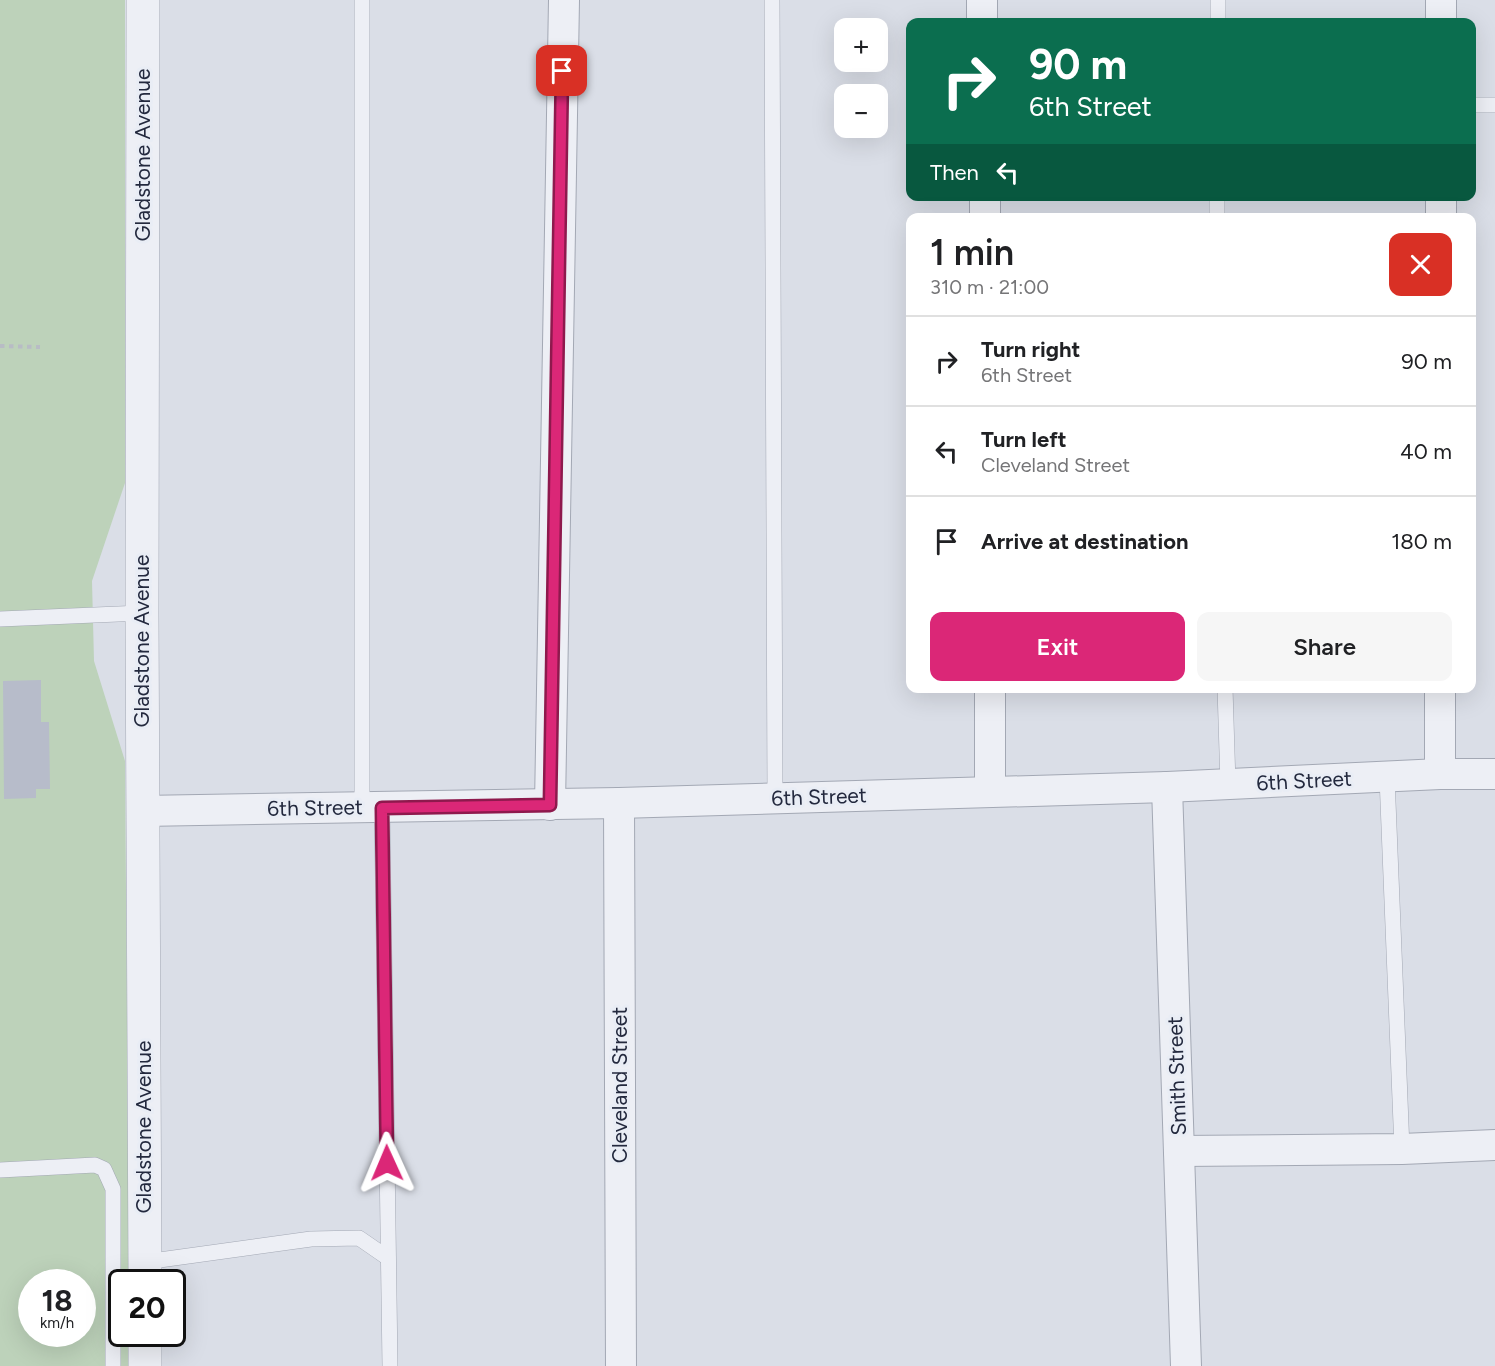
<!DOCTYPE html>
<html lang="en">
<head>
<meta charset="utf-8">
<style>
  body { margin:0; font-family:Figtree,sans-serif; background:#f6f6f6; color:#202124; height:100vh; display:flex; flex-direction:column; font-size:22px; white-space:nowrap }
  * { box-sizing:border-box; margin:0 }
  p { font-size:20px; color:#757577 }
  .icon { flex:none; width:33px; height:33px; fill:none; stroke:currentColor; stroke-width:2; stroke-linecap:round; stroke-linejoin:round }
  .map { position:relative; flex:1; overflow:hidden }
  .panel { position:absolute; left:906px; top:213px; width:570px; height:480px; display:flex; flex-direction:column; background:#fff; border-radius:12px; box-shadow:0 6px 24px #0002 }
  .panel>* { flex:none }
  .hud { position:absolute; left:906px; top:18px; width:570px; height:183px; border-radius:12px; box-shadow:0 6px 24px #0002; background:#0b6e4f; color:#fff; overflow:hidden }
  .tools { position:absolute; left:834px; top:18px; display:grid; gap:12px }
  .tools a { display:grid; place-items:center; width:54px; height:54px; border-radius:12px; background:#fff; box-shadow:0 6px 24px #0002; font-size:30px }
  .speed { position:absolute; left:18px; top:1269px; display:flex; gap:12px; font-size:30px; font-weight:700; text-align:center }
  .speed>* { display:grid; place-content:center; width:78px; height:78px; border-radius:50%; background:#fff; box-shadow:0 6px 24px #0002; line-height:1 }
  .speed small { font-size:15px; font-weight:400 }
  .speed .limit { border:3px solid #111; border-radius:9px; background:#fff; color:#111 }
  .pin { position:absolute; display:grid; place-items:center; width:51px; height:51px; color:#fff; margin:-26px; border-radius:12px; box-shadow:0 3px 9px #0006 }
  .me { position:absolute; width:66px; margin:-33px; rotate:359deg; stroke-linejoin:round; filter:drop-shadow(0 0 4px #0008) }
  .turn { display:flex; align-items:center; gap:21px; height:126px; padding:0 24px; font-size:27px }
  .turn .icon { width:78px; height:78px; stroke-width:2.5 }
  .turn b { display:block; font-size:42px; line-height:51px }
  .then { display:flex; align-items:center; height:57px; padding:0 24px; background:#0003; gap:12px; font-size:22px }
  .round { display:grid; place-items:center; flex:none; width:63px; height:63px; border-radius:12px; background:#f6f6f6 }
  .headline { display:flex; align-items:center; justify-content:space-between; height:102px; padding:0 24px }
  h1 { font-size:36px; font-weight:600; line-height:45px }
  .cta { display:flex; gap:12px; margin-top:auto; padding:12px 24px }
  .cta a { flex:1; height:69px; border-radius:12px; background:#db2777; color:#fff; font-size:24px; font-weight:600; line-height:69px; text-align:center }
  .cta a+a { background:#f6f6f6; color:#202124 }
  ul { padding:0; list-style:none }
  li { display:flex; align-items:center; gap:18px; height:90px; padding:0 24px; border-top:2px solid #e0e0e0 }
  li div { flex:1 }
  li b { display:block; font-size:22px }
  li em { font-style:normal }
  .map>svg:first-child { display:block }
</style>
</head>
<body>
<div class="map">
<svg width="1495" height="1366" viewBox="0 0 1495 1366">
  <rect width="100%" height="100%" fill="#dadee7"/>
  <!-- green -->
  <path fill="#bdd2ba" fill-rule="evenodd" d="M 0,0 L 125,0 L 125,483 L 92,581 L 94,661 L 125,761 L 129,1282 L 122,1282 L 122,1334 L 130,1334 L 130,1366 L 0,1366 ZM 32,1282 L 82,1282 L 82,1334 L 32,1334 Z"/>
  <!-- building -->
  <polygon fill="#b7bcca" points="41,680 41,722 49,722 50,789 36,789 36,798 4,799 3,681"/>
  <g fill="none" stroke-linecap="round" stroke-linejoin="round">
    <!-- service casing -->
    <g stroke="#a3a8b4" stroke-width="16">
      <g id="service">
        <polyline points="772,0 775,798"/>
        <polyline points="1218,22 1218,0"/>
        <polyline points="1472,105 1495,105"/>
        <polyline points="1217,218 1217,196"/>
        <polyline points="0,619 142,613"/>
        <polyline points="1225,688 1228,784"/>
        <polyline points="1387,777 1402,1149"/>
        <polyline points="362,807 362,0"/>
        <polyline points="382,808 390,1366"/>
        <polyline points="0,1170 95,1165 104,1169 113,1189 113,1366"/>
        <polyline points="145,1262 311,1239 359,1238 388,1258"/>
      </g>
    </g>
    <!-- minor casing -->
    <g stroke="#a3a8b4" stroke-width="32">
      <g id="minor">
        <polyline points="982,0 982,22"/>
        <polyline points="1441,22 1441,0"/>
        <polyline points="985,196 985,218"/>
        <polyline points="1441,196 1441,218"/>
        <polyline points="990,688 990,792"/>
        <polyline points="1440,774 1440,688"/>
        <polyline points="1167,787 1186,1366"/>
        <polyline points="619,803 621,1366"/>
        <polyline points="550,805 564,0"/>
        <polyline points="142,811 619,803 1167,787 1440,774 1495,774"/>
        <polyline points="1179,1151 1402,1149 1495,1145"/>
      </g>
    </g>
    <!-- tertiary casing -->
    <g stroke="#a3a8b4" stroke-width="34">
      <g id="tertiary">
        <polyline points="143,0 142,613 145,1282"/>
        <polyline points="145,1334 145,1366"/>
      </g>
    </g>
    <!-- path -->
    <polyline stroke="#b8bcc5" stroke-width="4" stroke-dasharray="4.5 4.5" stroke-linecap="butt" points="0,346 40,347"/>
    <!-- service -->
    <use href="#service" stroke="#edeff5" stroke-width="15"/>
    <!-- minor -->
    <use href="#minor" stroke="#edeff5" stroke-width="30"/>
    <!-- tertiary -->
    <use href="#tertiary" stroke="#edeff5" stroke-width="33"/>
  </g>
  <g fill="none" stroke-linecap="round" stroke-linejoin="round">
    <!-- route casing -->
    <g stroke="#8e194d" stroke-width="15">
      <polyline id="route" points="387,1163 382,808 550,805 562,71"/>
    </g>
    <!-- route -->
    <use href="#route" stroke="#db2777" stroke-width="10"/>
  </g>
  <g text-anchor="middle" stroke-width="6" stroke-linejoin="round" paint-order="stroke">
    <!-- street labels -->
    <g font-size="21" fill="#23293e" stroke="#e9edf5">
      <text transform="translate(143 155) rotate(-90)" y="7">Gladstone Avenue</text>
      <text transform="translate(142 641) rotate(-90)" y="7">Gladstone Avenue</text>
      <text transform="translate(1304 781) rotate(-3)" y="7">6th Street</text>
      <text transform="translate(819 797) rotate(-2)" y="7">6th Street</text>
      <text transform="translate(315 808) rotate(-1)" y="7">6th Street</text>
      <text transform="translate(1177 1076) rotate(-92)" y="7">Smith Street</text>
      <text transform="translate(620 1085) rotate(-90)" y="7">Cleveland Street</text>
      <text transform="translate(144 1127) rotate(-90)" y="7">Gladstone Avenue</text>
    </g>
  </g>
</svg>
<div class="tools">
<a>+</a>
<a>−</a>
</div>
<div class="speed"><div>18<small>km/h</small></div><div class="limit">20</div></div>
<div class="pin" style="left:562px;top:71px;background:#d93025"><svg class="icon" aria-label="arrive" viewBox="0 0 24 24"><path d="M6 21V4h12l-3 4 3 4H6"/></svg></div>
<svg class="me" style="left:387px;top:1163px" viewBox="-20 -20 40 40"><path d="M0-17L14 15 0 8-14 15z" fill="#db2777" stroke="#fff" stroke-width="4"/></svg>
<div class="hud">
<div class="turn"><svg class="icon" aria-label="right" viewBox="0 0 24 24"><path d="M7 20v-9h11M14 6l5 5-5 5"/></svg><div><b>90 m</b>6th Street</div></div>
<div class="then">Then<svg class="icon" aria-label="left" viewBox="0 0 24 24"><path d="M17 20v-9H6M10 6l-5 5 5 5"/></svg></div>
</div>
<section class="panel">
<div class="headline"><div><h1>1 min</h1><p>310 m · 21:00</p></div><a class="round" style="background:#d93025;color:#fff"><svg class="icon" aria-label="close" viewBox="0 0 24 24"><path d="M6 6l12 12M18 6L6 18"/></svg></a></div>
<ul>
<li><svg class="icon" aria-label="right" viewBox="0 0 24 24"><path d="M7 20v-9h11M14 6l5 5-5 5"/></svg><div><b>Turn right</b><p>6th Street</p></div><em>90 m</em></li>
<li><svg class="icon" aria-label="left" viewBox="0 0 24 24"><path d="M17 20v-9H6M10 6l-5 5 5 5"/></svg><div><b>Turn left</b><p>Cleveland Street</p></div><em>40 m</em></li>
<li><svg class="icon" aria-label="arrive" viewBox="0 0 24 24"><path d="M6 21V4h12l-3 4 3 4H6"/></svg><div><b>Arrive at destination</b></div><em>180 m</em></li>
</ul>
<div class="cta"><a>Exit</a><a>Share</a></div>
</section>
</div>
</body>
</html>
